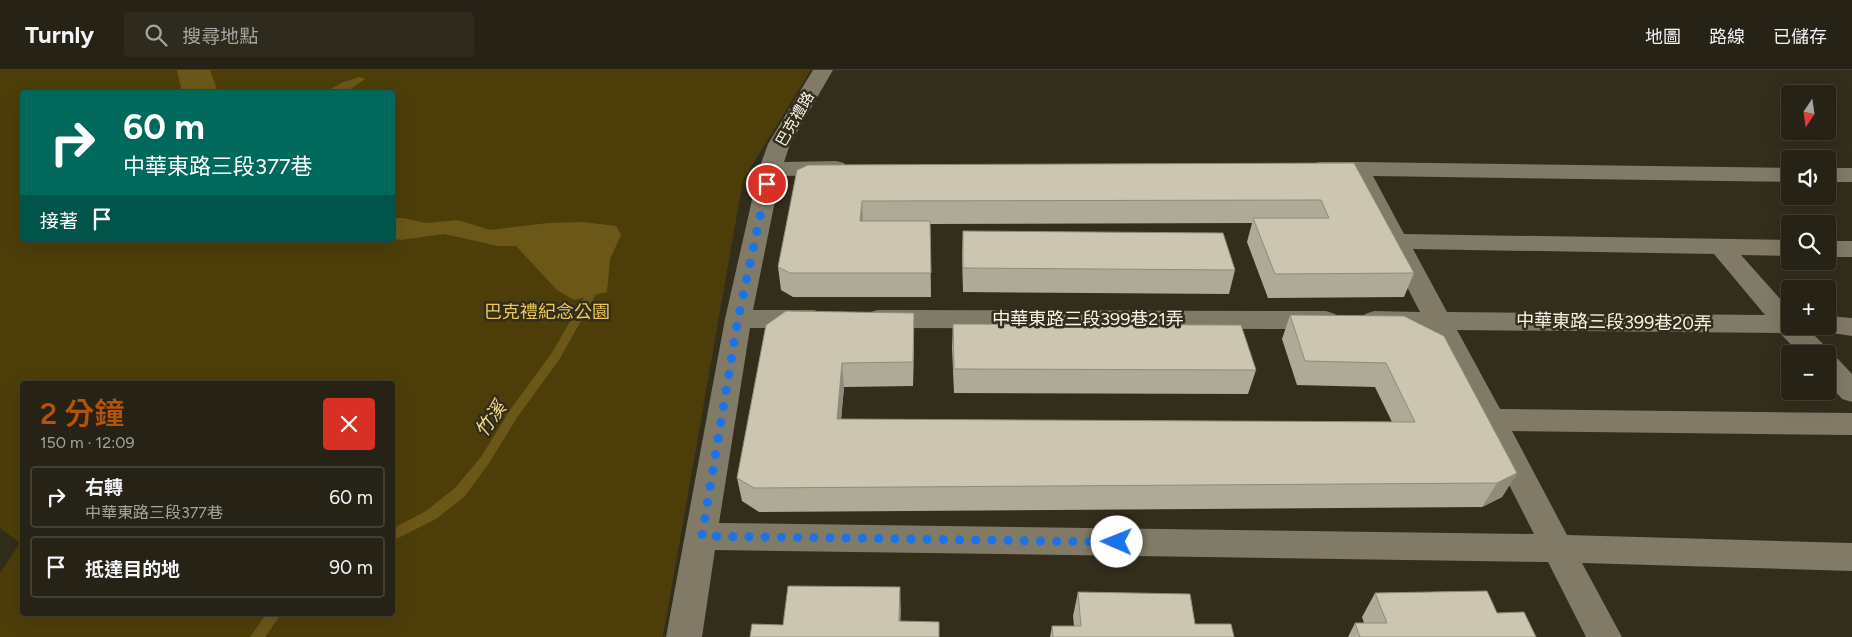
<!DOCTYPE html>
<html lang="zh-TW">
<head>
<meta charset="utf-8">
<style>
  body { margin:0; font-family:Figtree,"Noto Sans TC",sans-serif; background:#2e2a1e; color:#f1f3f6; height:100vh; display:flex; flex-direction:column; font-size:19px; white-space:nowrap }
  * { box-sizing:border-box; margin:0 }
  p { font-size:16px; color:#a4a4a0 }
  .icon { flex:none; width:28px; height:28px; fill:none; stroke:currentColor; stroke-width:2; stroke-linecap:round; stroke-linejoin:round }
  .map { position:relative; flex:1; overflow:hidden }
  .panel { position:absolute; left:20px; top:311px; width:375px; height:235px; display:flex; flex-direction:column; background:#262215; border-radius:5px; box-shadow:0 5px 20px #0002,0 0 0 1px #423f34 }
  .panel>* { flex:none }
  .hud { position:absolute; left:20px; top:20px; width:375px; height:152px; border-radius:5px; box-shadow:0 5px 20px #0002,0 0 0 1px #423f34; background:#00695c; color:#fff; overflow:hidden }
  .needle { width:32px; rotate:193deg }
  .controls { position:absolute; left:1781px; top:15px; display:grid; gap:10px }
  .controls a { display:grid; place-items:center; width:55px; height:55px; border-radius:5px; background:#262215; box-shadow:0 5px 20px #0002,0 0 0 1px #423f34; font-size:25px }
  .pin { position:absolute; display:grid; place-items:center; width:42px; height:42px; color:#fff; margin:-21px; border:2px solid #fff; border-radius:50%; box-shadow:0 1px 5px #0007 }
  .me { position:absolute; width:55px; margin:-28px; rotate:271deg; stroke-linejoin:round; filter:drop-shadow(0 0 4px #0008) }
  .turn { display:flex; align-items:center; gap:18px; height:105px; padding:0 20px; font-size:22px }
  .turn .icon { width:65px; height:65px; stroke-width:2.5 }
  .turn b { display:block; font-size:35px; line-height:42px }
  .then { display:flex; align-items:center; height:48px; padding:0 20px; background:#0003; gap:10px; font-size:19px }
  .round { display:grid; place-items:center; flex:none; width:52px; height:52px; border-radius:5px; background:#2e2a1e }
  .headline { display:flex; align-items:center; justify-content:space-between; height:85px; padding:0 20px }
  h1 { font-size:30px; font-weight:600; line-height:38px; color:#b45309 }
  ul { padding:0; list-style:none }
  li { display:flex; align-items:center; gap:15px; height:62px; margin:0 10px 8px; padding:0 10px; border:2px solid #423f34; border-radius:5px }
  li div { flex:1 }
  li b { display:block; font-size:19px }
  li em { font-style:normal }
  header { display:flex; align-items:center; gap:30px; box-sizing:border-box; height:70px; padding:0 25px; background:#262215; border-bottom:1px solid #423f34 }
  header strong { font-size:24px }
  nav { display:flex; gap:28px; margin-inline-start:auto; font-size:18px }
  .search { width:350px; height:45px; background:#2e2a1e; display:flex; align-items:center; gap:12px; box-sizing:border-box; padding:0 18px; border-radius:5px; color:#a4a4a0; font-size:19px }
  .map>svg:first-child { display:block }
</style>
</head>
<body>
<header>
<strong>Turnly</strong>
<div class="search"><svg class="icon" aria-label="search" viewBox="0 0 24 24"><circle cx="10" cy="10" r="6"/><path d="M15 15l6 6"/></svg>搜尋地點</div>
<nav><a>地圖</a><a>路線</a><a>已儲存</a></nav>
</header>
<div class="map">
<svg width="1852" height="567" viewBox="0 0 1852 567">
  <rect width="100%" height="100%" fill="#332d1c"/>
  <!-- green -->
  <path fill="#4d3e09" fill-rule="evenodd" d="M 0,0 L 811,0 L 743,110 L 663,567 L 0,567 L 0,503 L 20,473 L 0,458 ZM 22,22 L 392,22 L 392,170 L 22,170 ZM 22,314 L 392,314 L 392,544 L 22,544 Z"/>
  <!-- water -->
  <g fill="#6b5718">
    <polygon points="177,0 210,0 218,22 182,22"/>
    <polygon points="360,7 365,9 346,22 325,22 343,12"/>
    <polygon points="393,148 403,148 426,153 458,150 490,160 548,153 583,152 616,156 621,165 610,189 607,222 574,230 557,220 516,176 498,176 444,164 400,170 393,168"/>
  </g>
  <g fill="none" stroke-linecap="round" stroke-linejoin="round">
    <!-- stream -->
    <g fill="#6b5718" fill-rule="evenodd">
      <polygon points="590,223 595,226 559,290 518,346 489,393 465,426 436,449 392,471 392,459 426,441 455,418 481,387 510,340 551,284 585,226"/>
      <polygon points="266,544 281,544 265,567 250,567"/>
    </g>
    <!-- minor -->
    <g fill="#807a66" fill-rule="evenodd">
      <path d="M 813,0 L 833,0 L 790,74 L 784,92 L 836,91 L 844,93 L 847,98 L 844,103 L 836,105 L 780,106 L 753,240 L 814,240 L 823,243 L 827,249 L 823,255 L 814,258 L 750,258 L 719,453 L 1534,464 L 1430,259 L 1374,259 L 1365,256 L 1361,250 L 1365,244 L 1374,241 L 1420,242 L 1350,106 L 1311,104 L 1308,99 L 1311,94 L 1319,92 L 1358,92 L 1790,98 L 1790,112 L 1373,106 L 1404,164 L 1790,170 L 1790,186 L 1741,185 L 1790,240 L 1790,256 L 1805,256 L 1826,277 L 1830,284 L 1828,286 L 1838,289 L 1852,304 L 1852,332 L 1842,329 L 1828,313 L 1828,284 L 1800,284 L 1780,263 L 1457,260 L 1500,339 L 1852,343 L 1852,365 L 1512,361 L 1567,465 L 1852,473 L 1852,501 L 1582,493 L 1622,567 L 1586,567 L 1548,492 L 715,480 L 702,567 L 666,567 L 725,249 L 759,99 L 768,74 ZM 1413,179 L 1714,184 L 1765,245 L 1447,242 Z"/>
      <rect x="1828" y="98" width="24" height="14"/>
      <rect x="1828" y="171" width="24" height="16"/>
      <polygon points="877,240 1326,241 1335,244 1339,250 1335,256 1326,259 877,258 868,255 864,249 868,243"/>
      <polygon points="1828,246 1852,248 1852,266 1819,261 1815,256 1828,256"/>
    </g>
  </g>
  <!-- wall -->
  <g fill="#afa997">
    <polygon points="1354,93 1414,203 1404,227 1268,228 1247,172 1252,153 930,154 931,227 793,227 781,220 778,197 797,100"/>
    <polygon points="963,161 1235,200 1229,224 963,222 962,185"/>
    <polygon points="1290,245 1404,246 1517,403 1502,427 1482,437 759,442 742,431 737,408 766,255 914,267 913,316 844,317 841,349 1392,352 1375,317 1297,315 1282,269"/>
    <polygon points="953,254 1256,300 1248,324 954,323 952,278"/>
    <polygon points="1078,522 1195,554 1234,567 1050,567 1052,556 1074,556 1073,546"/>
    <polygon points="1375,523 1497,543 1536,567 1348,567 1355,553 1364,553 1362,547"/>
  </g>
  <!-- shaded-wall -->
  <g fill="#8f8a7b">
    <polygon points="862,131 863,154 860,151"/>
    <polygon points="914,243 914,267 913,316 913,292"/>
    <polygon points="842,293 844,317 839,373 837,349"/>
    <polygon points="1517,403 1502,427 1482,437 1497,413"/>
    <polygon points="900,517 901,541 900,567 899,551"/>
  </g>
  <!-- building -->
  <g fill="#ccc5b0" stroke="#8f8a7b">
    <polygon points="1354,93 1414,203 1275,204 1253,148 1329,148 1321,130 862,131 860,151 930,151 931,203 790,203 778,197 797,100 808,95"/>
    <polygon points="963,161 1223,163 1235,200 963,198"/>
    <polygon points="786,241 914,243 913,292 842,293 837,349 1415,352 1386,293 1305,291 1290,245 1404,246 1444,266 1517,403 1497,413 754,418 737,408 766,255"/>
    <polygon points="953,254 1241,255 1256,300 954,299"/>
    <polygon points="788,516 900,517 899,551 939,552 939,567 750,567 752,554 783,555"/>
    <polygon points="1487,521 1497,543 1524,542 1536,567 1360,567 1355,553 1387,553 1375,523"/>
    <polygon points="1078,522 1190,524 1195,554 1231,554 1234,567 1053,567 1052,556 1081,556"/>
  </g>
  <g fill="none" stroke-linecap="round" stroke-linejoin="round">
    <!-- route -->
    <polyline stroke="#1a73e8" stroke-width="9" stroke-dasharray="0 16.2" points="767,114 738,249 702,466 1117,472"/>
  </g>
  <g text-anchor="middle" stroke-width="5" stroke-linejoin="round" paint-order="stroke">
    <!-- far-street labels -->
    <g font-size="15" fill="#f8f5ea" stroke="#332d1c">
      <text transform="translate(795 49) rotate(-60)" y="5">巴克禮路</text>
    </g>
    <!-- park labels -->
    <g font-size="18" fill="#ebc85a" stroke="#332d1c">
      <text x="547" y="248">巴克禮紀念公園</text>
    </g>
    <!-- street labels -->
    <g font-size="18" fill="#f8f5ea" stroke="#332d1c">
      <text x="1088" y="255">中華東路三段399巷21弄</text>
      <text transform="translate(1614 252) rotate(1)" y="6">中華東路三段399巷20弄</text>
    </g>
    <!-- water labels -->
    <g font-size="19" font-style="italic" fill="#f9dd8a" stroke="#332d1c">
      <text transform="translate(490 349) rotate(-55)" y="7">竹溪</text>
    </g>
  </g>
</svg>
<div class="controls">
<a><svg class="needle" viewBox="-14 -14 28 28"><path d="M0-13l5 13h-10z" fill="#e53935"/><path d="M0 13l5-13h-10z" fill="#a4a4a0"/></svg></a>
<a><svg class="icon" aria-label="sound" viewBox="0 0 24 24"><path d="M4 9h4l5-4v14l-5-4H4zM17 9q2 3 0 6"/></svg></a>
<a><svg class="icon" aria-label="search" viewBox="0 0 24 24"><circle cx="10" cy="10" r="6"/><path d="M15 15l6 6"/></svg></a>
<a>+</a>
<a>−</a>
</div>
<div class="pin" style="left:767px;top:114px;background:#d93025"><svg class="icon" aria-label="arrive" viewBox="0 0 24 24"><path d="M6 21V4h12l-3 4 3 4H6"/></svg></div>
<svg class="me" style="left:1117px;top:472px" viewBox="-20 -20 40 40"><circle r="19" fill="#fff"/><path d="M0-13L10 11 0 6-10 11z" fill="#1a73e8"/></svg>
<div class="hud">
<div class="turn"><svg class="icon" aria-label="right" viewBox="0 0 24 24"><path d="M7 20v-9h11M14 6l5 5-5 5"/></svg><div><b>60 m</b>中華東路三段377巷</div></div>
<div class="then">接著<svg class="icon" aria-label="arrive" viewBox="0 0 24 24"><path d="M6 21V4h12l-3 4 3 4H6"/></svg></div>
</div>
<section class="panel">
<div class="headline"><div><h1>2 分鐘</h1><p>150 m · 12:09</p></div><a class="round" style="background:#d93025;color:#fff"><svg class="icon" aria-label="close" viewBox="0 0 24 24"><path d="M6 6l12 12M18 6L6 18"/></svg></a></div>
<ul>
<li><svg class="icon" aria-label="right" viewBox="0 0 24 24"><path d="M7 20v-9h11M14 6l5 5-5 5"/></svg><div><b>右轉</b><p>中華東路三段377巷</p></div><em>60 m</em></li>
<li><svg class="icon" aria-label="arrive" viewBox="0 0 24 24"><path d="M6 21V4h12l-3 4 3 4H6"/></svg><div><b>抵達目的地</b></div><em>90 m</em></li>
</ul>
</section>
</div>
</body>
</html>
